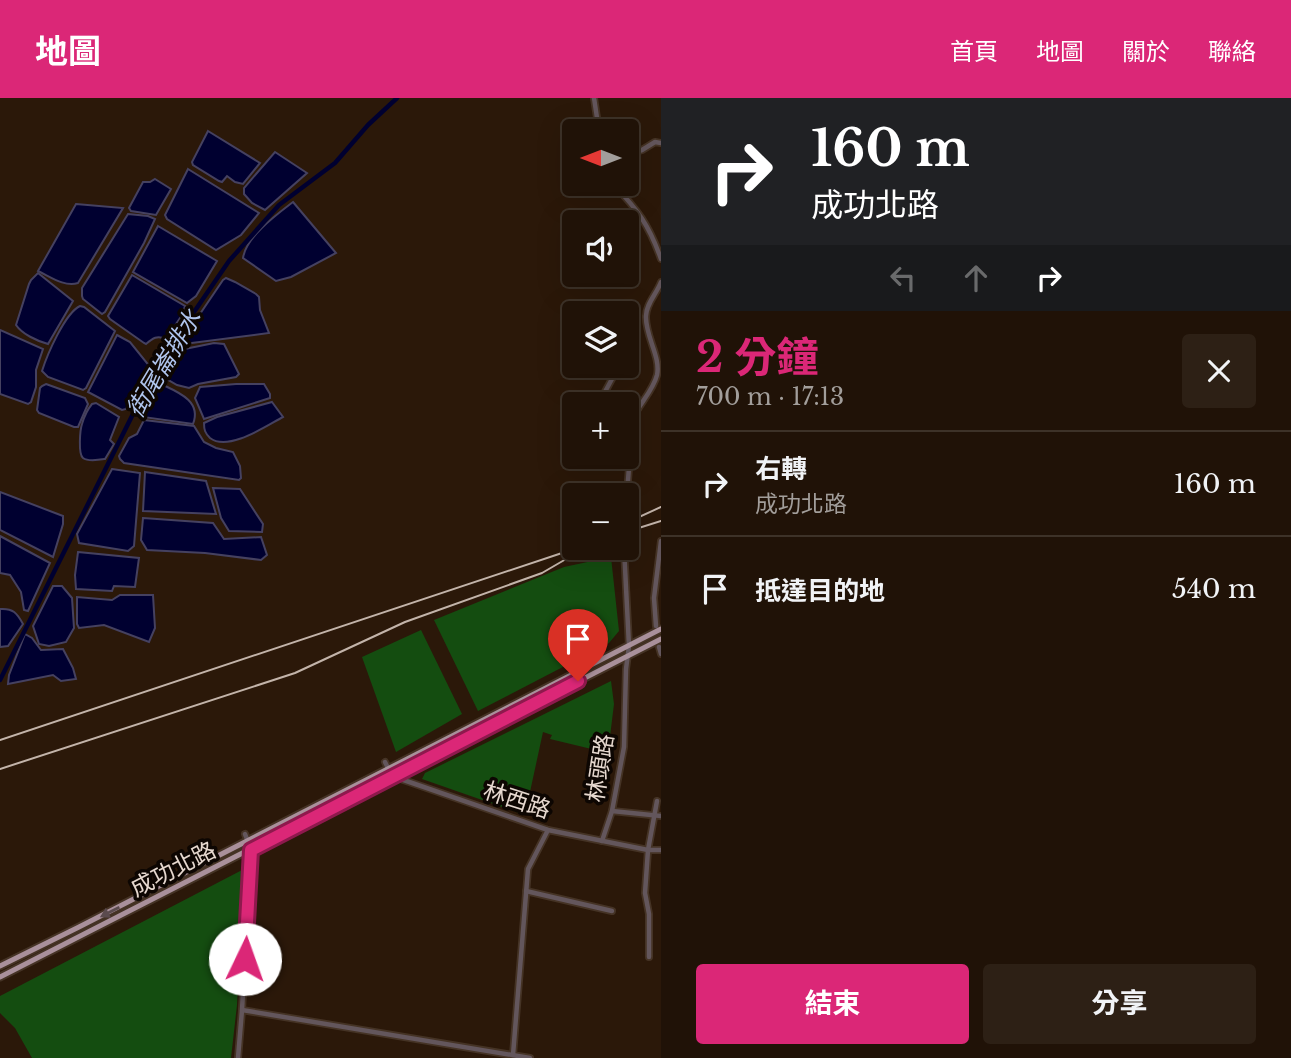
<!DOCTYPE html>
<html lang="zh-TW">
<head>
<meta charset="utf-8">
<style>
  body { margin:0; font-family:"Libre Baskerville","Noto Sans TC",serif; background:#2d2015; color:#f1f3f6; height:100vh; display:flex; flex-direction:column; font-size:26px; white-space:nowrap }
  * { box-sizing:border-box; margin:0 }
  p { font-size:23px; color:#a29e9b }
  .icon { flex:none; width:38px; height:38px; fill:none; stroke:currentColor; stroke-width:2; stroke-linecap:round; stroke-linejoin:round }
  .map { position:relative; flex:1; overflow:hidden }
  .sheet { display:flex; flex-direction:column; background:#201207; width:630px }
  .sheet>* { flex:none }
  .banner { background:#202124; color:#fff; overflow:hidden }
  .needle { width:46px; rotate:270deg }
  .tools { position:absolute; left:562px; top:21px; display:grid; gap:14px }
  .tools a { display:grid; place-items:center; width:77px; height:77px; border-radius:7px; background:#201207; box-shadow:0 7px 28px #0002,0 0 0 2px #3d3228; font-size:35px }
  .pin { position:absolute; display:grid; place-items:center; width:60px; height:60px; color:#fff; margin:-72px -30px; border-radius:50% 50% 50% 0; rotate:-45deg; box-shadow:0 0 7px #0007 }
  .pin .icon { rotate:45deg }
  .me { position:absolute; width:77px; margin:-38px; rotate:3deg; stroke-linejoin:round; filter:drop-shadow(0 0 5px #0008) }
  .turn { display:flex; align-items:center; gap:24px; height:147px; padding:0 35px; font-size:32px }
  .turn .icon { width:91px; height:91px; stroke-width:2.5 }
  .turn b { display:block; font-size:49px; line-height:60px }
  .lanes { display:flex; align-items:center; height:66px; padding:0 35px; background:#0003; justify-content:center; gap:35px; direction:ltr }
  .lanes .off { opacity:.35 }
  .round { display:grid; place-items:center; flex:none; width:74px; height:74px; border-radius:7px; background:#2d2015 }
  .headline { display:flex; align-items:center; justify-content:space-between; height:119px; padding:0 35px }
  h1 { font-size:42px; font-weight:700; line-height:52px; color:#db2777 }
  .button { display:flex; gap:14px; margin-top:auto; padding:14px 35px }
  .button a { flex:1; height:80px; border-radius:7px; background:#db2777; color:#fff; font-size:28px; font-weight:700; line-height:80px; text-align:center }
  .button a+a { background:#2d2015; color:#f1f3f6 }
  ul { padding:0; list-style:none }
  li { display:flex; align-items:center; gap:21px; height:105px; padding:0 35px; border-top:2px solid #3d3228 }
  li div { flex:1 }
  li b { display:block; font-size:26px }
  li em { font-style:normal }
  header { display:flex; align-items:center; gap:42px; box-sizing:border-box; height:98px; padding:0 35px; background:#db2777; color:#fff }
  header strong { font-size:33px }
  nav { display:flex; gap:38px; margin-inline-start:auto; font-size:24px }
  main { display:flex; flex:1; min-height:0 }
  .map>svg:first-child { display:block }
</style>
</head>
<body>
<header>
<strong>地圖</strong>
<nav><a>首頁</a><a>地圖</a><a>關於</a><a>聯絡</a></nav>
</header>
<main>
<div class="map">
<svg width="661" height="960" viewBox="0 0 661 960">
  <rect width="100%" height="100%" fill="#2b1809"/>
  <!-- green -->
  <g fill="#144d10">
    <polygon points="611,459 619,533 609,545 478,613 434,522 564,469"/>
    <polygon points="421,532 462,616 396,654 362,559"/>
    <polygon points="611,583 614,606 608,655 550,641 552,637 543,634 525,717 422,681 425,675"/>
    <polygon points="244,771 237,907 231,960 32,960 15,930 0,915 0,898"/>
  </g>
  <!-- water -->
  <g fill="#000030" stroke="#454160" stroke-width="2">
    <polygon points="208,33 260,65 243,86 235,84 227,78 222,84 219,83 193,67 192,64"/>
    <polygon points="275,54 307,75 265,112 252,105 244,96 244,90"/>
    <polygon points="188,71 259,115 241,137 216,152 167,121 165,117"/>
    <polygon points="155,81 171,91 156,117 131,113 129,110 143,84 150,84"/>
    <path d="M 293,104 L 336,155 L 291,179 L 276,183 L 243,160 C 246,139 276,117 293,104 Z"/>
    <path d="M 76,106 L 123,110 L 78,185 C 64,189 51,179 38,173 Z"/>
    <polygon points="128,116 148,118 155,121 144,145 105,214 102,216 83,201 82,198 82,190"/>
    <polygon points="158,128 217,163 196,198 187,205 133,174"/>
    <path d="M 38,175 L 73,203 L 48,246 C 37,243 22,236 16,227 L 29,186 L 31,182 Z"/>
    <path d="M 132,177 L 185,208 L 182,217 L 166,241 C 157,237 153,240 146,246 L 144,245 L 110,221 L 108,218 Z"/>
    <polygon points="226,180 235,184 256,196 259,199 260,212 269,235 184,246 181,244 223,182"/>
    <path d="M 80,208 L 84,209 L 115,233 L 86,290 L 83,292 L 48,279 L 42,273 C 47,257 65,215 80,208 Z"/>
    <polygon points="0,232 43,251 36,272 36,289 31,304 28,306 0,296"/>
    <polygon points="117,237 130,244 151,270 126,311 122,312 88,294"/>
    <polygon points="214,245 224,246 239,276 236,279 198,286 189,290 177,287 165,280 163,274 175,253"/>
    <polygon points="46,286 85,300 88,306 78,329 74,329 39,315 37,312 40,290 42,288"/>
    <path d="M 158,286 L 161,286 C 178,294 202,303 193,326 L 143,319 L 143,310 Z"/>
    <polygon points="236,286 264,286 270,296 270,300 204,321 195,300 200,289"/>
    <path d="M 272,304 L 283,319 C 266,328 228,354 210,340 C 205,335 204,332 204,325 L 217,319 Z"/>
    <path d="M 96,305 L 119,319 L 110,342 L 114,346 L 105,361 C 99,362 88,364 83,360 C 78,356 80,332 82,326 C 84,319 87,312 92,306 Z"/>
    <polygon points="144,322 194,328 204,344 216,350 233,354 240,368 241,380 239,382 124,365 120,361 119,358 129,340 137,336"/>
    <polygon points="112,371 140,375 134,448 128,453 79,445 77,436"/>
    <polygon points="145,374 206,383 216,416 143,413"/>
    <polygon points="213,390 240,391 263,426 262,434 229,433 221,420"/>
    <polygon points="0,394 63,418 63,426 53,459 0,432"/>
    <polygon points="143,420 213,425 224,441 261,439 267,457 261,462 205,455 147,452 141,442"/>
    <polygon points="0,438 50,465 28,513 24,512 21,494 10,477 0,475"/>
    <polygon points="78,454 139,460 135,489 114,488 112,493 76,491 75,477"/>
    <polygon points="53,488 62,488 72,500 74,530 66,544 49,548 39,546 33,528"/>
    <polygon points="120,497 153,497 155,530 149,544 104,527 79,530 77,526 77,499 112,502"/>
    <path d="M 0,511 C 13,510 17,515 23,526 L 8,548 L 0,549 Z"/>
    <polygon points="25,536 32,540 41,552 63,551 73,570 76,581 61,583 53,577 8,586 9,577"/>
  </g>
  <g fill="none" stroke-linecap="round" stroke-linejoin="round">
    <!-- canal -->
    <polyline stroke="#000030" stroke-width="4.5" points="0,582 157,268 229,163 279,107 335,65 368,27 397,0"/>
    <!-- minor casing -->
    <g stroke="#453325" stroke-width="8">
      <g id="minor">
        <polyline points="594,0 599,33"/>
        <polyline points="626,57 642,52 655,44 661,45"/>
        <path d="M 613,86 C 638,112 649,127 661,161"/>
        <polyline points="605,306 600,303 619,268"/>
        <path d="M 626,407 L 633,320 C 639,306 653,293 657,277 C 661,259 645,238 646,218 C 646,206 657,195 661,184"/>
        <polyline points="656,528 654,500 661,443"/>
        <polyline points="659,549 661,556"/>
        <polyline points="385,664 392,678 548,732 648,752 661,752"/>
        <polyline points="612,713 661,718"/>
        <polyline points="602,743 612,713 624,649 626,571 629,548 624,450"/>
        <polyline points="526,793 612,813"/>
        <polyline points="649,859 649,816 645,795 648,752 657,703"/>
        <polyline points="242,912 530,960"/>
        <polyline points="513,957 528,771 548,732"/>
        <polyline points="238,960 242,912 251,752 245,736"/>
      </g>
    </g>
    <!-- major casing -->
    <g stroke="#453325" stroke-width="9">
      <g id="major">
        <polyline points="0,868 79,829 661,531"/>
        <polyline points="0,879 661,541"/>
      </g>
    </g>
    <!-- minor -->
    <use href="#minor" stroke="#63565c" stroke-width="4.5"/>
    <!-- major -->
    <use href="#major" stroke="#a9909b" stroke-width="5"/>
    <!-- rail -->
    <g stroke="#c3b4aa" stroke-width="2">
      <polyline points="626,425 661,409"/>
      <polyline points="626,434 661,423"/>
      <polyline points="0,642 568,453"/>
      <polyline points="0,671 295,575 405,524 542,475 585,450"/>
    </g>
  </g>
  <!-- one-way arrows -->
  <defs><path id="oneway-solid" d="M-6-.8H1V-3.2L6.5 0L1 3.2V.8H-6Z" transform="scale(1.75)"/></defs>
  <use fill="#5b4b4e" href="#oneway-solid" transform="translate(110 814) rotate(153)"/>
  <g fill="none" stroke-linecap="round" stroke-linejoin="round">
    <!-- route casing -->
    <g stroke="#8e194d" stroke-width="18">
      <polyline id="route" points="245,861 251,752 578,583"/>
    </g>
    <!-- route -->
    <use href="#route" stroke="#db2777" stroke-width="12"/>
  </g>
  <g text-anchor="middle" stroke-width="7" stroke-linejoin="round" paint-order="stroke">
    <!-- street labels -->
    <g font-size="23" fill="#e6d8cf" stroke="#0d0602">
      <text transform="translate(600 670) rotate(-81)" y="8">林頭路</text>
      <text transform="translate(517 702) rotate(18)" y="8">林西路</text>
      <text transform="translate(173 771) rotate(-27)" y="8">成功北路</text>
    </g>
    <!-- water labels -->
    <g font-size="24" font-style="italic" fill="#b0c5ed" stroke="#0d0602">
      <text transform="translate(164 266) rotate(-59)" y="8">街尾崙排水</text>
    </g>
  </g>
</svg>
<div class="tools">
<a><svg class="needle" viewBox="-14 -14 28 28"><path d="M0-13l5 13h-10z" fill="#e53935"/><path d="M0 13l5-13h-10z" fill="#a29e9b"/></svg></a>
<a><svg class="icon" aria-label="sound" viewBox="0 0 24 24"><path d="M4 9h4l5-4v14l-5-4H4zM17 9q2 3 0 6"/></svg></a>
<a><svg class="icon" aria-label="layers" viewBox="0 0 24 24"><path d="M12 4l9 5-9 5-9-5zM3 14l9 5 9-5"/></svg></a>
<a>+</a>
<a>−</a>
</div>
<div class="pin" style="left:578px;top:583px;background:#d93025"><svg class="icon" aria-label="arrive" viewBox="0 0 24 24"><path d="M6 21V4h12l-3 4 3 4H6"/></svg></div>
<svg class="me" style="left:245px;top:861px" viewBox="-20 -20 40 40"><circle r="19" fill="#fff"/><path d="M0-13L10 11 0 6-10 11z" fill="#db2777"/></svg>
</div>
<section class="sheet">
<div class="banner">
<div class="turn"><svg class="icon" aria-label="right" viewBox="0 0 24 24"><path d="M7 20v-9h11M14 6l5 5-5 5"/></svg><div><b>160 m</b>成功北路</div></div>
<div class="lanes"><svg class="icon off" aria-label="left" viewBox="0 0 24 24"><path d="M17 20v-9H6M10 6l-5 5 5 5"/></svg><svg class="icon off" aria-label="ahead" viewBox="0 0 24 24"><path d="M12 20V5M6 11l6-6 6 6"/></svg><svg class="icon" aria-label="right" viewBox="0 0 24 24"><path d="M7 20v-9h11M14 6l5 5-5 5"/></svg></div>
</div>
<div class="headline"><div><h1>2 分鐘</h1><p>700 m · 17:13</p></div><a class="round"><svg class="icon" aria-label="close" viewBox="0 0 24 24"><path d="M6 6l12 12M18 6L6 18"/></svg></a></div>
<ul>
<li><svg class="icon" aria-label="right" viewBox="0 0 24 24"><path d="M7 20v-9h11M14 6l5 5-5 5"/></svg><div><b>右轉</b><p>成功北路</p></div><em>160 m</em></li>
<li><svg class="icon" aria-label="arrive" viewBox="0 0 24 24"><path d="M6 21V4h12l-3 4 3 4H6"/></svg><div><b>抵達目的地</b></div><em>540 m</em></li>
</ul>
<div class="button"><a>結束</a><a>分享</a></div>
</section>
</main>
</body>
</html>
